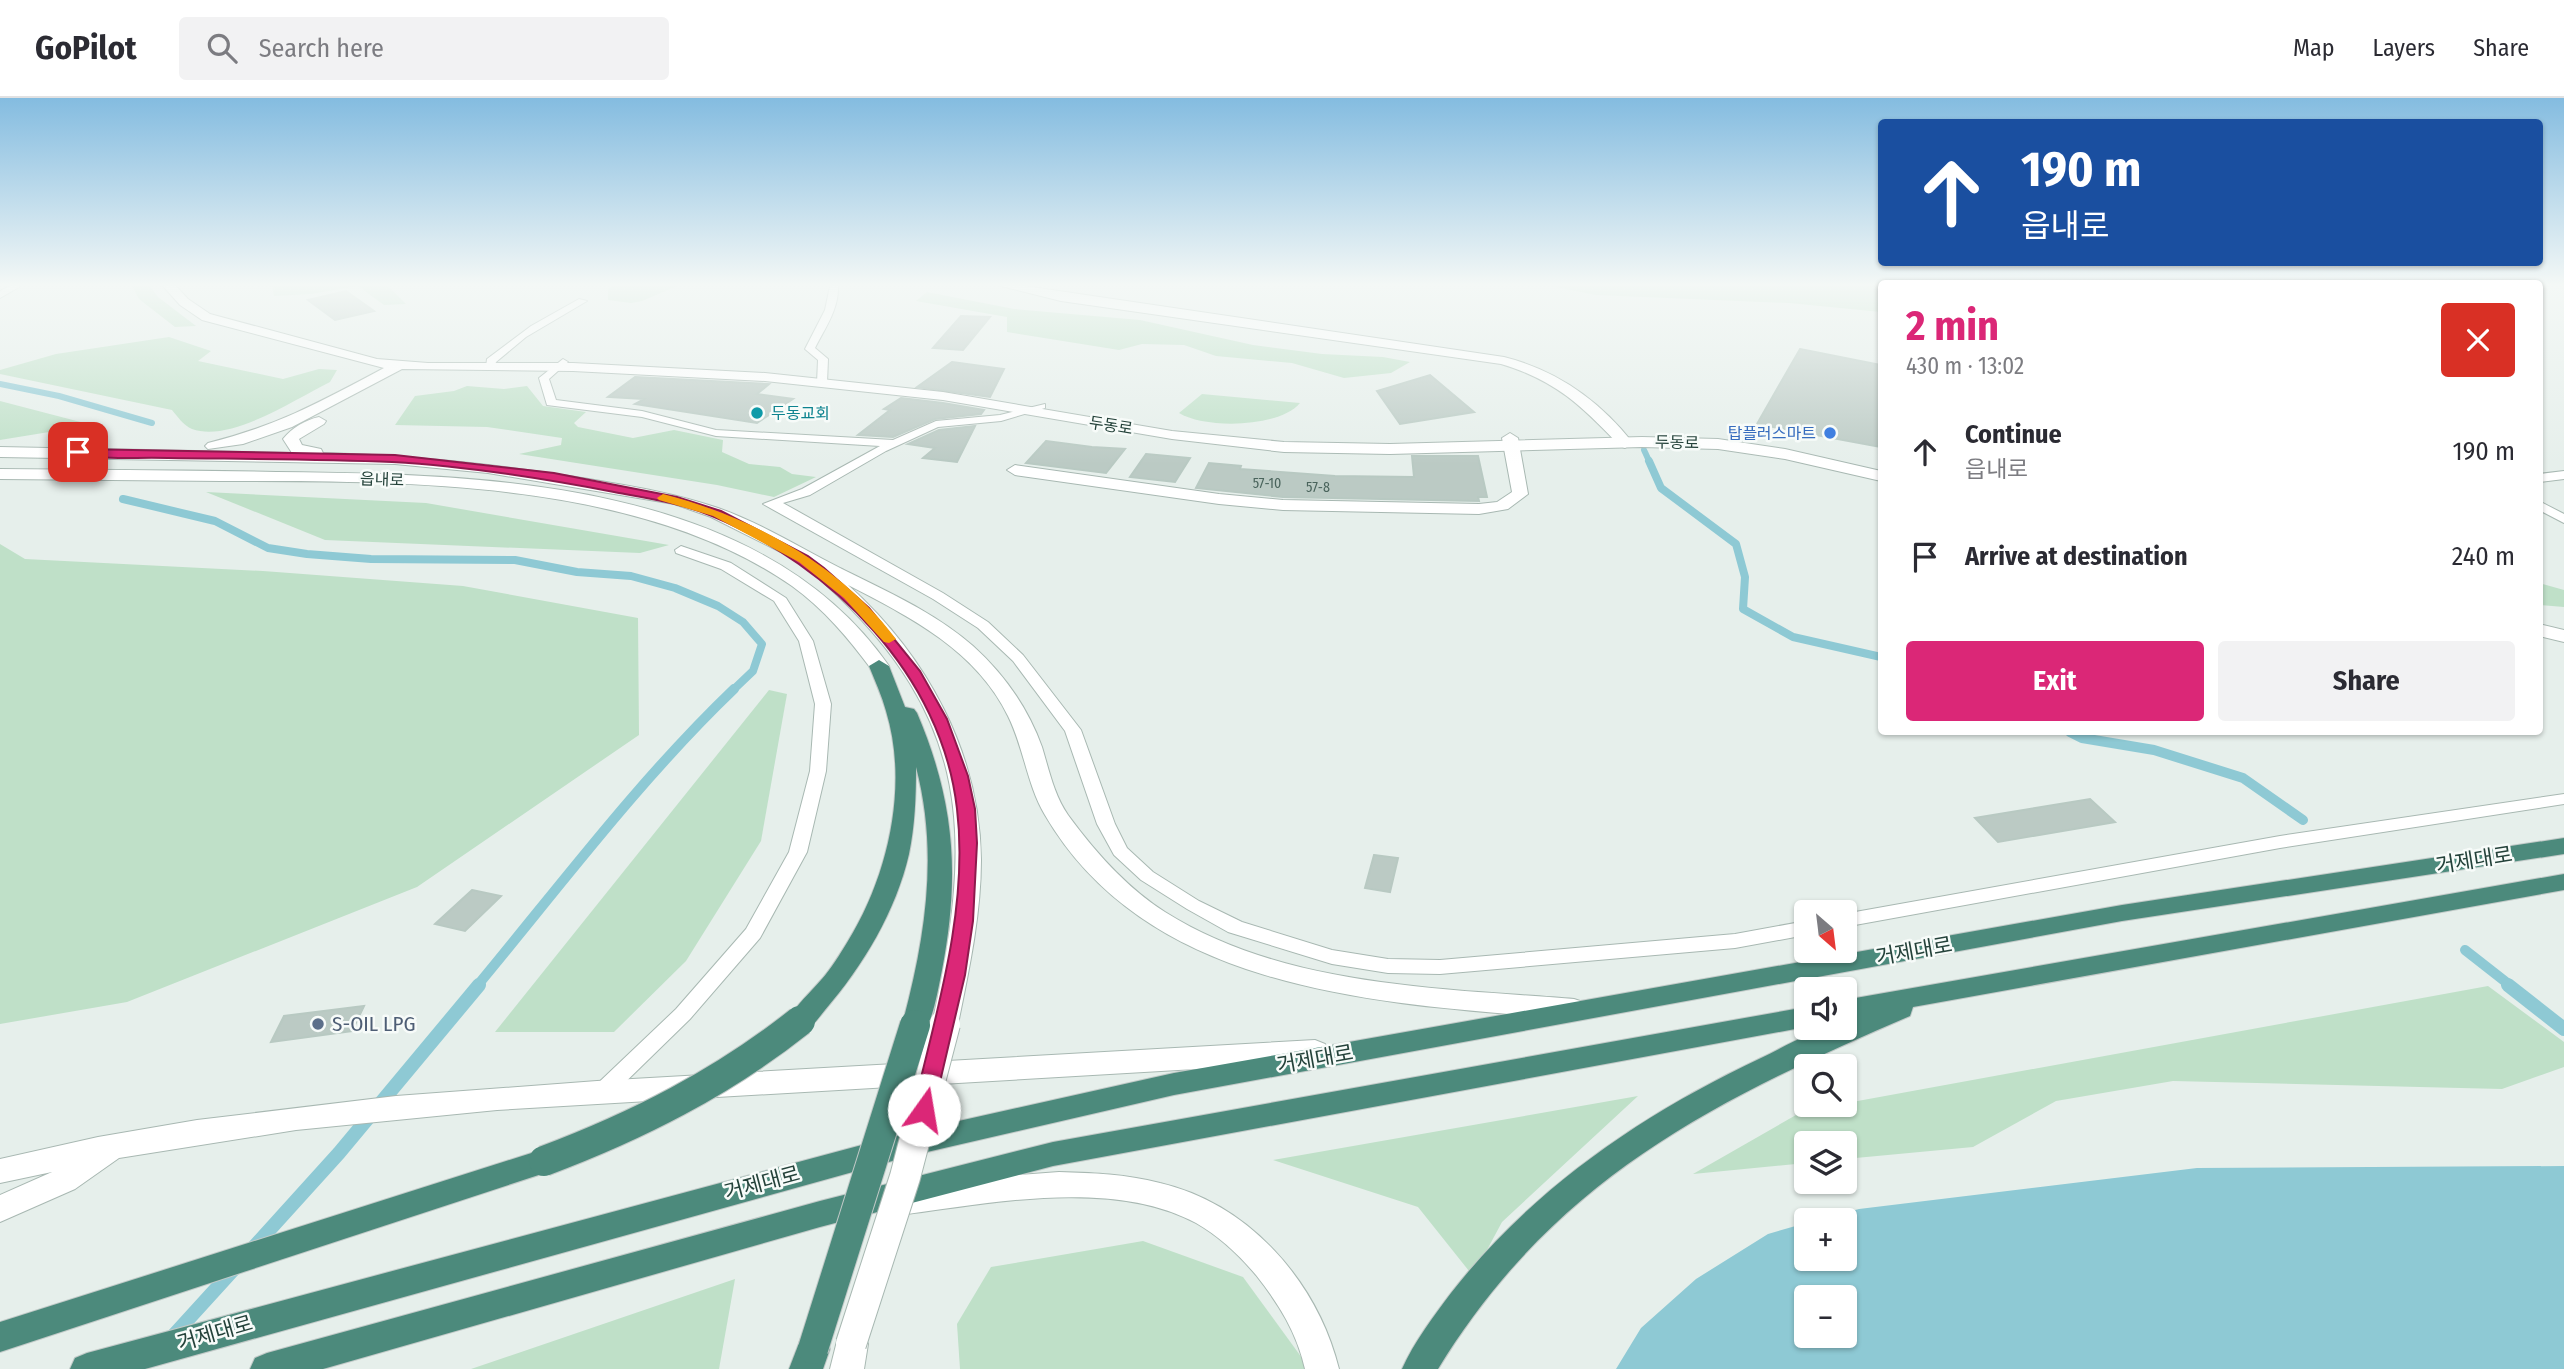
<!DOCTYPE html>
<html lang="en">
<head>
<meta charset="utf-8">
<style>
  body { margin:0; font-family:"Fira Sans Condensed","Noto Sans KR",sans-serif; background:#f2f2f3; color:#2b2b33; height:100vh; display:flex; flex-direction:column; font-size:26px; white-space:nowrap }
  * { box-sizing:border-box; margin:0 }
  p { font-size:23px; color:#7c7c81 }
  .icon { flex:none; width:38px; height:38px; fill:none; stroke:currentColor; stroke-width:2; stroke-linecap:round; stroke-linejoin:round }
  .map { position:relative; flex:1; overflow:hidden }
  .sheet { position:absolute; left:1878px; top:182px; width:665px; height:455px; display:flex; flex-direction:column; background:#fff; border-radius:7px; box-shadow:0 2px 5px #0004 }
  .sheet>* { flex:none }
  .top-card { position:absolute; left:1878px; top:21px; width:665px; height:147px; border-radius:7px; box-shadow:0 2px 5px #0004; background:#1a4fa0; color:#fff; overflow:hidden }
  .needle { width:46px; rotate:152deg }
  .buttons { position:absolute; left:1794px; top:802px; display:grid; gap:14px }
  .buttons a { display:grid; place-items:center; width:63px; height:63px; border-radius:7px; background:#fff; box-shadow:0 2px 5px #0004; font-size:35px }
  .pin { position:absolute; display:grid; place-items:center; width:60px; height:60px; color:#fff; margin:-30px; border-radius:14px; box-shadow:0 4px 10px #0006 }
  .me { position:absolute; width:77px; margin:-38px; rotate:13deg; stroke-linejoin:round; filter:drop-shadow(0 0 5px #0008) }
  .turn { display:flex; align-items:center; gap:24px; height:147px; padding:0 28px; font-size:32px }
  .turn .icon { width:91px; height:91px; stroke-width:2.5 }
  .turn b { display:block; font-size:49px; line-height:60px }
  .round { display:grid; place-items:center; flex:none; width:74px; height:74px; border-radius:7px; background:#f2f2f3 }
  .head { display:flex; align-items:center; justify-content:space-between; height:119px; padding:0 28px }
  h1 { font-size:42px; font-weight:700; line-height:52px; color:#db2777 }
  .action { display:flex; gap:14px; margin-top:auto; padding:14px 28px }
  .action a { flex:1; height:80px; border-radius:7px; background:#db2777; color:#fff; font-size:28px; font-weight:700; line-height:80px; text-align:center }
  .action a+a { background:#f2f2f3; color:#2b2b33 }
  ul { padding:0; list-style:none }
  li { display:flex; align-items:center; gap:21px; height:105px; padding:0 28px }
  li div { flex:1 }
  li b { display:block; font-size:26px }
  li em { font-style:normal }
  header { display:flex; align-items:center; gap:42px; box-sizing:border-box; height:98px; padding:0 35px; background:#fff; border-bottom:2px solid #e1e1e2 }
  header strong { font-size:33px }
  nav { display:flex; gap:38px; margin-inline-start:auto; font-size:24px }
  .search { width:490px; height:63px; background:#f2f2f3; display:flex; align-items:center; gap:18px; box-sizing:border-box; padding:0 24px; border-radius:7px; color:#7c7c81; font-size:26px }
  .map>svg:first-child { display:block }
</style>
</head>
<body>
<header>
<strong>GoPilot</strong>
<div class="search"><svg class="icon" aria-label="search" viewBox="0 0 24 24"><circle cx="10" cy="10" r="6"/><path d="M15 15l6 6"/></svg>Search here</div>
<nav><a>Map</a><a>Layers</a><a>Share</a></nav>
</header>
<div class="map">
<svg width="2564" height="1271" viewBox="0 0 2564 1271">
  <rect width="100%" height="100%" fill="#e6efeb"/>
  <!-- green -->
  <g fill="#bfe0c8">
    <polygon points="132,188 150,188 158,199 196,228 175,229 139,201"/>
    <polygon points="272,188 388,188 406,206 384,207 358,188 311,196 274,198"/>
    <polygon points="612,188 677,188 642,203 631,205 608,202 608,191"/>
    <polygon points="1550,188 1881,188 1881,214 1789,205 1596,197"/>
    <polygon points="927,194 1014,211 1140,222 1253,247 1322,256 1383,259 1410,264 1391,275 1344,280 1292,265 1216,258 1184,247 1142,246 1119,252 1007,234 1007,219 916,203"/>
    <path d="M 169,239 L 211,253 L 198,263 L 283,281 L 319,271 L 337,272 L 330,284 C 295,301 231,345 192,331 C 184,328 177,318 172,312 L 0,276 L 0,272 L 56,256 Z"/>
    <polygon points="467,288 504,291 527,288 543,308 586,314 574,325 578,329 633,340 674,332 723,342 722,354 749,366 780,369 792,376 816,379 774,399 717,387 519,356 561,347 562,340 487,329 395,327 415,298 454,293"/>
    <path d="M 1202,296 L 1300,305 C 1279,330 1205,331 1179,315 Z"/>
    <polygon points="0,303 92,327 0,342"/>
    <polygon points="206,394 426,405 669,447 640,455 325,442"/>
    <polygon points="0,446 25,461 263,473 463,488 638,520 639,637 417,789 127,904 0,926"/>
    <polygon points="2539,485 2564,492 2564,509 2539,507"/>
    <polygon points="769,592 787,596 761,743 686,863 614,934 495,934"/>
    <polygon points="2488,888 2564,944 2564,969 2502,991 2173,983 2056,1003 1973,1049 1845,1061 1844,1045 1806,1045 1806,1065 1693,1076 1803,1013"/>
    <polygon points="1638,998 1502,1124 1473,1178 1418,1109 1273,1062"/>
    <polygon points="1143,1143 1243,1179 1310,1271 960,1271 957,1226 991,1169"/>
    <polygon points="735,1181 719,1271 471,1271"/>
  </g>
  <!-- water -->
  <path fill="#8ec9d4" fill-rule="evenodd" d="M 2564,1068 L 2564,1271 L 1616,1271 L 1641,1230 L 1696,1181 L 1768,1136 L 1806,1125 L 1806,1160 L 1844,1160 L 1844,1122 L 1819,1122 L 1859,1111 L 2197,1070 ZM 1806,1199 L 1844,1199 L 1844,1237 L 1806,1237 Z"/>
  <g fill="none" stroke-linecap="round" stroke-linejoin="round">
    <!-- stream-far3 -->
    <g stroke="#8ec9d4" stroke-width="6">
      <polyline points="0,286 59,298 152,325"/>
      <polyline points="1644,352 1650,365"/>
    </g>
    <!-- stream-far2 -->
    <g stroke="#8ec9d4" stroke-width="8">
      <polyline points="1649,363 1661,390 1736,446 1745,479 1743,511 1793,539 1881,559"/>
      <polyline points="123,401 215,423 268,450 307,456 371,461 515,462 577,474 631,478 675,490 718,508 743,524 762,546 753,573 732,593"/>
    </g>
    <!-- stream-far1 -->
    <g stroke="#8ec9d4" stroke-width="10">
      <polyline points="2070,634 2082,640 2154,652 2243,680 2303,722"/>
      <polyline points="2465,852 2511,888"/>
      <path d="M 477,888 C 560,788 640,681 734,591"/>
    </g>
    <!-- stream -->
    <g stroke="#8ec9d4" stroke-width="14">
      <polyline points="2508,887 2564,931"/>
      <polyline points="253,1150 339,1055 479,887"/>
      <polyline points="173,1238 234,1171"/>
    </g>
  </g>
  <!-- building -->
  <g fill="#bbcac4" stroke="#b8c9c2" stroke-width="2">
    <polygon points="346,193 374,213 335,222 308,202"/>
    <polygon points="961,218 990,219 963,252 933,250"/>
    <polygon points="1800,251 1881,267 1881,349 1757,326"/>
    <polygon points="952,264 1004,271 990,299 917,289"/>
    <polygon points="1430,277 1474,314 1400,326 1377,293"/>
    <polygon points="635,279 769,286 757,296 793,301 757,325 635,306 644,301 608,299"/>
    <polygon points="901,300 943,305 984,312 981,316 935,321 893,339 858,337 890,312 884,311"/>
    <polygon points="975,328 957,364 923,360 935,350 908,346 939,332"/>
    <polygon points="1046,343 1092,349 1125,351 1106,375 1026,365"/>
    <polygon points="1146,356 1190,360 1175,384 1130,379"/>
    <polygon points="1412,358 1478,358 1487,399 1478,399 1479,403 1283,399 1196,390 1209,365 1241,368 1240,371 1335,378 1414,379"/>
    <polygon points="2090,701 2115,724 1998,744 1975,720"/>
    <polygon points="1374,757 1398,760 1390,794 1365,790"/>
    <polygon points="472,792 501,798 465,833 435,826"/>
    <polygon points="364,908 352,933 271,944 284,918"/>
  </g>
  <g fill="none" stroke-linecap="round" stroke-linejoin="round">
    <!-- service casing -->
    <g stroke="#a8b8b2" stroke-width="2">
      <g id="service">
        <polygon points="10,188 21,188 0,200 0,193"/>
        <path d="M 830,188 L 838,188 C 839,211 825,230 815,250 L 828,261 L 827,285 L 822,288 L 817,285 L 818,262 L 805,251 L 825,212 Z"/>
        <polygon points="579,201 587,203 526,239 496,264 494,269 486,269 487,261 531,228"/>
        <polygon points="563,261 568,264 549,281 556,302 642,313 716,332 893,342 936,323 1000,317 1045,306 1045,310 1001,323 938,329 886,353 810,397 783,405 943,495 988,524 1023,557 1081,632 1115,726 1127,750 1153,774 1199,803 1242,824 1332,852 1388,861 1440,862 1735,836 1806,823 1806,837 1735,850 1440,876 1388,875 1332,866 1228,834 1187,811 1141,782 1114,757 1097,726 1065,633 1013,563 978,530 933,501 763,406 802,391 880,348 716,338 642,319 547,307 539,280"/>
        <polygon points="2564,373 2564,381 2539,384 2539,376"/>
        <polygon points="2539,403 2564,416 2564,425 2539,412"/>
        <polygon points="681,448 731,465 786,500 813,543 831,606 826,673 807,754 760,840 690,921 609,1000 602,1002 595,1000 591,994 595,988 676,911 746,831 789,754 810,673 815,606 799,543 774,503 721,471 676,455 675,452"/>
        <polygon points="2564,696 2564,706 2280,750 1844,829 1844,816 2280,738"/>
      </g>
    </g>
    <!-- minor casing -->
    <g stroke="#a8b8b2" stroke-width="2">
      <g id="minor">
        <path d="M 1001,188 L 1025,188 L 1504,259 C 1556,272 1599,302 1633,345 L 1625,350 L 1620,348 C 1582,308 1555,282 1501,266 L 1061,203 Z"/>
        <polygon points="1510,335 1518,340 1528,396 1508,411 1479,416 1283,412 1219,406 1015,377 1007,372 1015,367 1219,396 1283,402 1479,406 1497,404 1512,394 1502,340"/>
        <polygon points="1315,942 1325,946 1329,953 1325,960 1315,964 497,1012 296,1032 119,1060 75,1091 0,1124 0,1097 52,1074 0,1085 0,1061 98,1039 197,1022 396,998 597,983"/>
      </g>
    </g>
    <!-- tertiary casing -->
    <g stroke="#a8b8b2" stroke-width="2">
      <g id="tertiary">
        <path d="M 163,188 L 176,188 L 188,201 L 210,216 L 377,261 L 428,265 L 573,265 L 765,275 L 943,294 L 1172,333 L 1284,344 L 1390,346 L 1642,339 L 1718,341 L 1785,351 L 1881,373 L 1881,383 L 1785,361 L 1718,351 L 1642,349 L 1390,356 L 1284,354 L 1172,341 L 943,302 L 765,283 L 573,273 L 402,271 L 292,329 L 243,346 L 208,351 L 205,348 L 208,345 C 277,328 322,303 384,270 L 202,222 L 180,207 Z"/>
        <path d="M 319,319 L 326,323 L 324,326 L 299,341 L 302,347 L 321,351 L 323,355 C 409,357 492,366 576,379 C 624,387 672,394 718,410 C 761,425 802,451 842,471 C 888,494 934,514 973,548 C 1004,576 1028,610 1042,649 C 1049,672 1054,697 1068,717 C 1095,754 1126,789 1165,814 C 1284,889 1439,890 1574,901 L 1583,904 L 1587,911 L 1583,918 L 1574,921 C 1388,906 1151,898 1045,717 C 1027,687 1024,650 1008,618 C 976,552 910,519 848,487 C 927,558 980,655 981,762 C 981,817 969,872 958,926 L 954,933 L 945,936 L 936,933 L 932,926 C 973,740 974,621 824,485 L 821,481 L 826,477 L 711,419 L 674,406 L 488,375 L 395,366 L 0,359 L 0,349 L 292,355 L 283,341 C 292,330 305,322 319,319 Z"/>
        <path d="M 0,371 C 92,372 184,372 276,374 C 481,376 759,381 889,568 L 886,572 L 872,572 C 849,541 824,511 792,488 C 638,381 403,383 222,383 C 148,382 74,382 0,381 Z"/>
        <polygon points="2539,526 2564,532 2564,544 2539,538"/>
        <path d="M 1059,1074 C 1093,1075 1126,1076 1160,1085 C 1249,1106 1317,1183 1339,1271 L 1305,1271 C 1297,1235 1279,1206 1256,1177 C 1239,1157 1219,1138 1196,1125 C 1113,1080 990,1105 901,1117 L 890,1113 L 886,1104 L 890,1095 L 901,1091 L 1006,1078 Z"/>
        <polygon points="851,1230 863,1235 868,1246 864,1271 830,1271 839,1235"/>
      </g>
    </g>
    <!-- trunk casing -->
    <g stroke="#c2cac8" stroke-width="2">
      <g id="trunk">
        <path d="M 879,562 L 889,568 L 905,609 L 914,611 L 917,615 C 955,704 960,778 942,872 C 938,892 934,916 925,934 L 915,937 L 905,934 L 902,927 C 925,842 939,756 916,669 C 916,699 915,727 909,756 C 896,813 863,868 825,912 C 819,919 814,928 806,931 C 800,934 796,932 791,930 L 787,923 C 795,908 809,896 821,882 C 831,871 840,856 848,843 C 888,778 909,688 886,613 C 882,598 875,583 869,568 Z"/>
        <polygon points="2564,740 2564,756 2122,823 1174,997 914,1057 145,1271 70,1271 75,1260 87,1255 914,1033 1174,975 2122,807"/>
        <path d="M 2564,776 L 2564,792 L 1913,909 L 1910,918 C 1713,1003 1554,1081 1438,1271 L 1402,1271 C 1414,1244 1433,1219 1451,1195 C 1532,1091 1642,1016 1761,960 C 1786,948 1816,929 1844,929 L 1844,924 L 1852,920 L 1844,922 L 1844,902 Z"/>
        <polygon points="1806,909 1806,929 1053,1068 820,1129 323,1271 250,1271 255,1260 267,1255 820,1103 1053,1044"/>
        <polygon points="544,1051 554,1054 559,1063 554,1072 0,1254 0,1224"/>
        <polygon points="813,1235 825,1240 830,1251 823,1271 789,1271 801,1240"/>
      </g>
    </g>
    <!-- service -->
    <use href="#service" fill="#fff" fill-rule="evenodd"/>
    <!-- minor -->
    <use href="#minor" fill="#fff" fill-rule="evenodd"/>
    <!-- tertiary -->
    <use href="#tertiary" fill="#fff" fill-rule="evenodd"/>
    <!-- trunk -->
    <use href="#trunk" fill="#4c8a7c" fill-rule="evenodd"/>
    <!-- tertiary-bridge casing -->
    <g stroke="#a8b8b2" stroke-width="32" stroke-linecap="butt">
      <polyline id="tertiary-bridge" points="851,1246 905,1079 945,926"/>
    </g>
    <!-- trunk-bridge casing -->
    <g stroke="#c2cac8" stroke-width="32" stroke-linecap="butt">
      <g id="trunk-bridge">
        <path d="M 544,1063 C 637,1028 722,985 800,923"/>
        <polyline points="813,1251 915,927"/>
      </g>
    </g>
    <!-- tertiary-bridge -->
    <use href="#tertiary-bridge" stroke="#fff" stroke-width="30"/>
    <!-- trunk-bridge -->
    <use href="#trunk-bridge" stroke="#4c8a7c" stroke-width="30"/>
  </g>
  <!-- sky -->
  <linearGradient id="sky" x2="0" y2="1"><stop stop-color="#84bce0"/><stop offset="0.51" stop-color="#f4f8f6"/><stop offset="1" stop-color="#f4f8f6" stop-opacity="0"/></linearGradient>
  <rect width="2564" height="366" fill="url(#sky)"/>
  <!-- route -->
  <path fill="#db2777" stroke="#8e194d" stroke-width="2" d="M 78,351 L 395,357 L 554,375 L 677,399 L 721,413 L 808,458 L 824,470 L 869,510 L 920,573 L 947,621 L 968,678 L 975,711 L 977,745 L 973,823 L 965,877 L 932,1018 L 924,1020 L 917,1018 L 913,1012 C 936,916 969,810 957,711 C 942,577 832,468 712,418 C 681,405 647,400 614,394 C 541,380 466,368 392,364 C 318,361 243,361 168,360 C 137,359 104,362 74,357 L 72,354 Z"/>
  <!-- slow -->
  <path fill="#f59e0b" d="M 663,396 C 752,419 840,466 896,541 L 889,545 L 884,544 L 844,500 L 799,464 L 713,418 L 659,402 L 657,400 Z"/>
  <!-- markers -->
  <circle fill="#0f9aa8" stroke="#f7fbf9" stroke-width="2.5" cx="757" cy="315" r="7"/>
  <circle fill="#3f7fe0" stroke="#f7fbf9" stroke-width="2.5" cx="1830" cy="335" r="7"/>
  <circle fill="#5c6f8a" stroke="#f7fbf9" stroke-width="2.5" cx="318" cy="926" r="7"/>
  <g text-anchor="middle" stroke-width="5" stroke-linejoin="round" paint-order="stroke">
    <!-- number labels -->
    <g font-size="14" fill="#4a645c">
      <text x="1267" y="390">57-10</text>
      <text x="1318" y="394">57-8</text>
    </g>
    <!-- far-culture labels -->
    <g font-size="16" fill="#0d838f" stroke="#f7fbf9" text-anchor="start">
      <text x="771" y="321">두동교회</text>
    </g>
    <!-- far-street labels -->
    <g font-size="16" fill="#24423a" stroke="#f7fbf9">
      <text transform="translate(1111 327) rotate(9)" y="6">두동로</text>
      <text transform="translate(1677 344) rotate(1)" y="6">두동로</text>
      <text transform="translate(382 381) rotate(2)" y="6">읍내로</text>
    </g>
    <!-- far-shop labels -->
    <g font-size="16" fill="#366cbe" stroke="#f7fbf9" text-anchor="end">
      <text x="1816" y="341">탑플러스마트</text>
    </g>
    <!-- near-street labels -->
    <g font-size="21" fill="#24423a" stroke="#f7fbf9">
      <text transform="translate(2474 762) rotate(-9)" y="7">거제대로</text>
      <text transform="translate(1914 853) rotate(-10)" y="7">거제대로</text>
      <text transform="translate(1315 961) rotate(-10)" y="7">거제대로</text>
      <text transform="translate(762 1085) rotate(-15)" y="7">거제대로</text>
      <text transform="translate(215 1235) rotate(-16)" y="7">거제대로</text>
    </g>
    <!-- near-service labels -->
    <g font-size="21" fill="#4e5e75" stroke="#f7fbf9" text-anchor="start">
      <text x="332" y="933">S-OIL LPG</text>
    </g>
  </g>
</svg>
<div class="buttons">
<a><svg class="needle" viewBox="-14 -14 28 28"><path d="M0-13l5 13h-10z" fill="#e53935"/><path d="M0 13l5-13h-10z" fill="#7c7c81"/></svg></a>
<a><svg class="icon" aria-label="sound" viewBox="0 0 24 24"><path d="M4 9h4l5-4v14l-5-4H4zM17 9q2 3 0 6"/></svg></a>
<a><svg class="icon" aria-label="search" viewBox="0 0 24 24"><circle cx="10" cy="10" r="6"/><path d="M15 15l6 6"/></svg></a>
<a><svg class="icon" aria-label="layers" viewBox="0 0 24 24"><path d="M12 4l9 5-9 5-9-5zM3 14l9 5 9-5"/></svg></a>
<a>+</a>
<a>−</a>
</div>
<div class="pin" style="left:78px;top:354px;background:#d93025"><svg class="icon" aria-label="arrive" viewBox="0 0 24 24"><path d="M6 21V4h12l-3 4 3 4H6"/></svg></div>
<svg class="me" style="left:924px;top:1012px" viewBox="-20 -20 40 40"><circle r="19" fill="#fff"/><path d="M0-13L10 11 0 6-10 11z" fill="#db2777"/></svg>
<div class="top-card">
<div class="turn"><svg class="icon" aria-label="ahead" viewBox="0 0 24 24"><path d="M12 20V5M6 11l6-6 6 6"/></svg><div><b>190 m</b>읍내로</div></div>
</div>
<section class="sheet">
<div class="head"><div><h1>2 min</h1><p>430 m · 13:02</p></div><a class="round" style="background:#d93025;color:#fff"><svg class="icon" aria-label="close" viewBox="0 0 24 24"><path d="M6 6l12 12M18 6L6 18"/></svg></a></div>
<ul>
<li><svg class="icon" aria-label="ahead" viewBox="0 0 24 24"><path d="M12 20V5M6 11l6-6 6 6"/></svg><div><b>Continue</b><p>읍내로</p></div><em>190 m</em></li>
<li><svg class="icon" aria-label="arrive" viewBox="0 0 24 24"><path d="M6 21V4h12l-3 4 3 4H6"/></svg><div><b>Arrive at destination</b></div><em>240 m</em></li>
</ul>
<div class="action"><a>Exit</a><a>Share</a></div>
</section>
</div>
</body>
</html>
